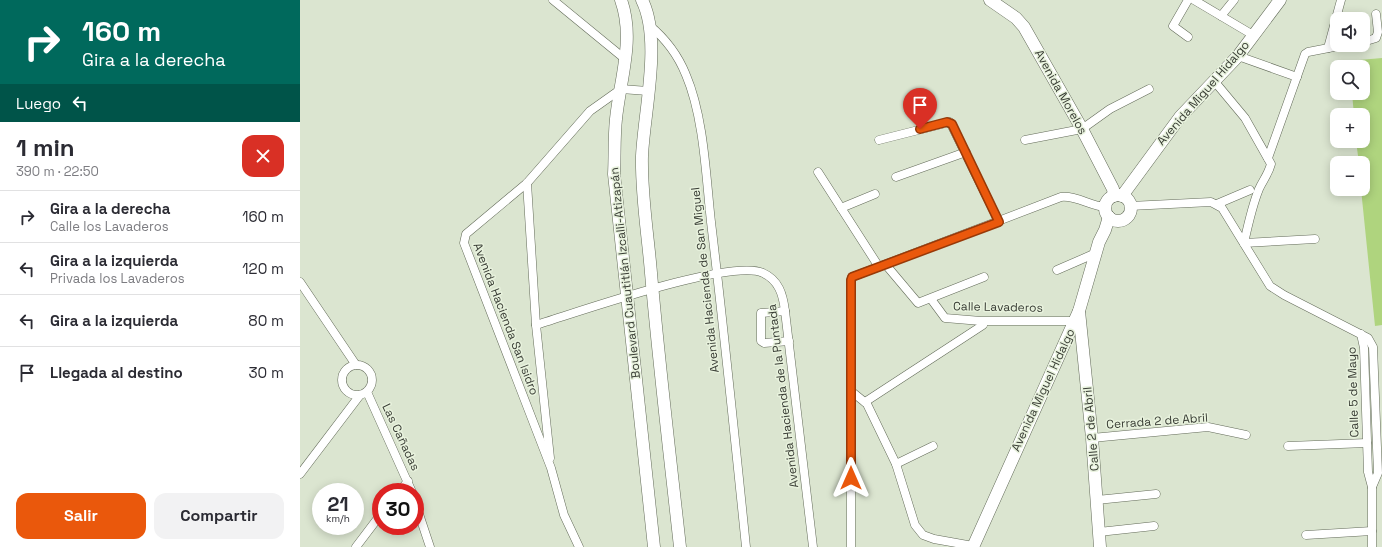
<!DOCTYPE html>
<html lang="es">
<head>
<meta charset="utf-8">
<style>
  body { margin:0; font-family:"Space Grotesk",sans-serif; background:#f2f2f3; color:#2b2b33; height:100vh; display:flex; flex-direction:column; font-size:15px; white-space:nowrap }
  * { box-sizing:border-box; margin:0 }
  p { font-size:13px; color:#7c7c81 }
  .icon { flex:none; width:22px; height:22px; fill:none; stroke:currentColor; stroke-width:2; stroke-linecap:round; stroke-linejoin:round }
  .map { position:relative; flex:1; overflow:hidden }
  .drawer { display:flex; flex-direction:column; background:#fff; width:300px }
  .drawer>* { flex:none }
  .hud { background:#00695c; color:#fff; overflow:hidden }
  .fabs { position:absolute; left:1030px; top:12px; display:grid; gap:8px }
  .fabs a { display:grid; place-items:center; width:40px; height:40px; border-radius:8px; background:#fff; box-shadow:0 2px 10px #0003; font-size:20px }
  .speed { position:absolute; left:12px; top:483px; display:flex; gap:8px; font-size:20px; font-weight:700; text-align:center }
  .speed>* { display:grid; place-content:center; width:52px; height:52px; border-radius:50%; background:#fff; box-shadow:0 2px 10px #0003; line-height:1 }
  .speed small { font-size:10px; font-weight:400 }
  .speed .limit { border:6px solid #d22; background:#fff; color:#111 }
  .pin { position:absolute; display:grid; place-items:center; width:34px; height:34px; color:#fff; margin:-41px -17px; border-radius:50% 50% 50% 0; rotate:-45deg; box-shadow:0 0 4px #0007 }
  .pin .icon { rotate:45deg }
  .me { position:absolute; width:44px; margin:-22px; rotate:0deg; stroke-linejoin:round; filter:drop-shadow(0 0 3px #0008) }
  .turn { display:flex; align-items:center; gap:14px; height:84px; padding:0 16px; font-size:18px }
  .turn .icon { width:52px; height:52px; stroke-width:2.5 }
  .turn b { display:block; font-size:28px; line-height:34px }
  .then { display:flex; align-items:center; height:38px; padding:0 16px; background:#0003; gap:8px; font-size:15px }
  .round { display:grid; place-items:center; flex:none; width:42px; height:42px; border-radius:12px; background:#f2f2f3 }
  .summary { display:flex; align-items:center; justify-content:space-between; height:68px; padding:0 16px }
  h1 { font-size:24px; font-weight:700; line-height:30px }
  .cta { display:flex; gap:8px; margin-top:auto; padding:8px 16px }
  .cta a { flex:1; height:46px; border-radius:12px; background:#ea580c; color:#fff; font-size:16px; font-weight:700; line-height:46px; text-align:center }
  .cta a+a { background:#f2f2f3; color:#2b2b33 }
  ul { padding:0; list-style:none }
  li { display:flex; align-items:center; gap:12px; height:52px; padding:0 16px; border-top:1px solid #e1e1e2 }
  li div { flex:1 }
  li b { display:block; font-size:15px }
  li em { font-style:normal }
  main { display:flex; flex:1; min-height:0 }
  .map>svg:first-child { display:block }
</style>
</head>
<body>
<main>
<section class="drawer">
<div class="hud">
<div class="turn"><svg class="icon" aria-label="right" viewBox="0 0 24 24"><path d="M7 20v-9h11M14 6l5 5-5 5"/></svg><div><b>160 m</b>Gira a la derecha</div></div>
<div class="then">Luego<svg class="icon" aria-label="left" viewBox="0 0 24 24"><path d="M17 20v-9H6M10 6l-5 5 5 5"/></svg></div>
</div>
<div class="summary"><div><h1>1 min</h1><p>390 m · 22:50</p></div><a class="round" style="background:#d93025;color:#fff"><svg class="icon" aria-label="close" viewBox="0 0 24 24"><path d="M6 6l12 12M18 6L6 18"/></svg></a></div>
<ul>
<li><svg class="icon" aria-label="right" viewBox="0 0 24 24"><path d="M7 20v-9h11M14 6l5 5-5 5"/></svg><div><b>Gira a la derecha</b><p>Calle los Lavaderos</p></div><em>160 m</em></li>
<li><svg class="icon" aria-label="left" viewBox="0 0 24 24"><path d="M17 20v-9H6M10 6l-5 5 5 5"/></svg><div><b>Gira a la izquierda</b><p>Privada los Lavaderos</p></div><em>120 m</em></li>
<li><svg class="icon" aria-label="left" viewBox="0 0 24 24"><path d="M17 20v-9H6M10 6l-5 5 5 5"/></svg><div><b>Gira a la izquierda</b></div><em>80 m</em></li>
<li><svg class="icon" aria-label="arrive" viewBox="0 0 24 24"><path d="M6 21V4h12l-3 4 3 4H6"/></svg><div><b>Llegada al destino</b></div><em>30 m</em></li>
</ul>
<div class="cta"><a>Salir</a><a>Compartir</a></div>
</section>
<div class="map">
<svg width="1082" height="547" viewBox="0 0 1082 547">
  <rect width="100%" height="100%" fill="#dbe5d0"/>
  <!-- building -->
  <polygon fill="#afd47e" points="1082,58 1082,325 1075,326 1061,189 1063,189 1063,163 1059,163 1056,141 1063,141 1063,115 1054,115 1052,93 1063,93 1063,67 1049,67 1048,61"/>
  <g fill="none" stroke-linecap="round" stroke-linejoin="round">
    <!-- street casing -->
    <g stroke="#636b59" stroke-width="9">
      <g id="street">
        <polyline points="253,0 325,59"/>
        <polyline points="888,0 873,26 888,37"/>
        <polyline points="894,0 953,35"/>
        <polyline points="921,16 934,0"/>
        <path d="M 349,25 C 366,39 378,55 386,75 C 404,117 406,177 411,222 C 424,330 435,439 446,547"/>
        <polyline points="1063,42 1076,38 1078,32 1076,14"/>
        <polyline points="1028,48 1041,0"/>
        <polyline points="938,56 997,77"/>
        <path d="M 915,82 L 945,118 L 971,164 C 968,175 963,180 959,189 C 952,206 948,225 944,243 L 1015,239"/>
        <polyline points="579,140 650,122 699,222"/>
        <polyline points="725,140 782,129 810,109 849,89"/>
        <polyline points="968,158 1005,54 1008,52 1044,45"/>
        <polyline points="518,172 579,267"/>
        <polyline points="596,177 666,152"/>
        <polyline points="227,183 236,325 250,458"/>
        <polyline points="917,204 950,190"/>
        <polyline points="830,206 911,202 922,208 970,286 984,295 1068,338 1073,347 1078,473 1072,487"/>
        <polyline points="541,208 575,194"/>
        <polyline points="586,265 618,303 684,277"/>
        <polyline points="757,270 796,253"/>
        <polyline points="0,282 56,365"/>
        <polyline points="631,299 645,318 681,321 775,321"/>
        <polyline points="485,311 461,313 461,341 464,343 489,341"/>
        <path d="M 236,325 C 276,313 431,258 463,273 C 479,280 483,295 485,311 L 513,547"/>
        <polyline points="1061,334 1064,348 1068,472 1072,487 1072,547"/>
        <circle cx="57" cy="380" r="15"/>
        <polyline points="551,391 567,404 596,464 615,525 623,535 634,539 673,546"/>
        <polyline points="67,392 112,492"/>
        <polyline points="565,402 683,325"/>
        <polyline points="792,438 908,427 946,435"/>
        <polyline points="988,446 1067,443"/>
        <polyline points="596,464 633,446"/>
        <polyline points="0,474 60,395"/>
        <polyline points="99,492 108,481"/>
        <polyline points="797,500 856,494"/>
        <polyline points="115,502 130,547"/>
        <polyline points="799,532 854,526"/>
        <polyline points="1006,535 1072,531"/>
        <polyline points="56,547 81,514"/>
        <polyline points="279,547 264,515 251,468 164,243 166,234 227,183 290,111 321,89 348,91"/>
        <path d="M 551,547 L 551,280 L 552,277 L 761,197 C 775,195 791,206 805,207"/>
      </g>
    </g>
    <!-- secondary casing -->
    <g stroke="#636b59" stroke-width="13">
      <g id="secondary">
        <path d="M 321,0 C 335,39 320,79 316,119 C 314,137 315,156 314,174 L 354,547"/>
        <path d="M 342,0 C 362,40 344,112 342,156 C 341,195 348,235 351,273 C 359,365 370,456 380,547"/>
        <polyline points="690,0 716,18 724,27 782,129 813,189 814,196"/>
        <circle cx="818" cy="208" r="13"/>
        <polyline points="822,196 880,117 938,56 980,0"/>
        <polyline points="779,311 792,438 800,547"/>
        <polyline points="673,547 779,311 799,242 805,230 809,217"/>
      </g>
    </g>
    <!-- street -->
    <use href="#street" stroke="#fff" stroke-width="8"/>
    <!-- secondary -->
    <use href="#secondary" stroke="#fff" stroke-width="12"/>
  </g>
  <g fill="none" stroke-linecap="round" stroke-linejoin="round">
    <!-- route casing -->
    <g stroke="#983908" stroke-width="10">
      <polyline id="route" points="551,478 551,280 552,277 699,222 652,124 647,122 620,129"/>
    </g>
    <!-- route -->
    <use href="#route" stroke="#ea580c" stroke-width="7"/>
  </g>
  <g text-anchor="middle" stroke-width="3" stroke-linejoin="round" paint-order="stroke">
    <!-- street labels -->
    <g font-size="12" fill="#383c34" stroke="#e8f2dd">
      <text transform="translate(761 92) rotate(61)" y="4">Avenida Morelos</text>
      <text transform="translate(903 93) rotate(-49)" y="4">Avenida Miguel Hidalgo</text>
      <text transform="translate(325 273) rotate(-96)" y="4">Boulevard Cuautitlán Izcalli-Atizapán</text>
      <text transform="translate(405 280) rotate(-96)" y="4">Avenida Hacienda de San Miguel</text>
      <text transform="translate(698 307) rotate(1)" y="4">Calle Lavaderos</text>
      <text transform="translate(206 319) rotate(69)" y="4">Avenida Hacienda San Isidro</text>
      <text transform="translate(743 390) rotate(-65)" y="4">Avenida Miguel Hidalgo</text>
      <text transform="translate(1053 392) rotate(-92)" y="4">Calle 5 de Mayo</text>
      <text transform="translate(483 396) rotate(-97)" y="4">Avenida Hacienda de la Puntada</text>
      <text transform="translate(857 421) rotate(-4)" y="4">Cerrada 2 de Abril</text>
      <text transform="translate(791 429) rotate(-95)" y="4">Calle 2 de Abril</text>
      <text transform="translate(101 437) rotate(65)" y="4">Las Cañadas</text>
    </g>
  </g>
</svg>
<div class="fabs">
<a><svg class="icon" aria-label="sound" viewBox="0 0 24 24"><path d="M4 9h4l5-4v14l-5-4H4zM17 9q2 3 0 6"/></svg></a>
<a><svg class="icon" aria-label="search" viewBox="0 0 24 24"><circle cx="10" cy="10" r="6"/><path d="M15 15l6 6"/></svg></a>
<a>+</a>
<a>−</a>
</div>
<div class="speed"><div>21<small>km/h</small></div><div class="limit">30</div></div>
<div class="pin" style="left:620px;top:129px;background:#d93025"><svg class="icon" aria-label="arrive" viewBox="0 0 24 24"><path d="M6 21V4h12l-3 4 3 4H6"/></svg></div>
<svg class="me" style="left:551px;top:478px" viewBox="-20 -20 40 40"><path d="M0-17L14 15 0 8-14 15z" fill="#ea580c" stroke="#fff" stroke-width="4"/></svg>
</div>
</main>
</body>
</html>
